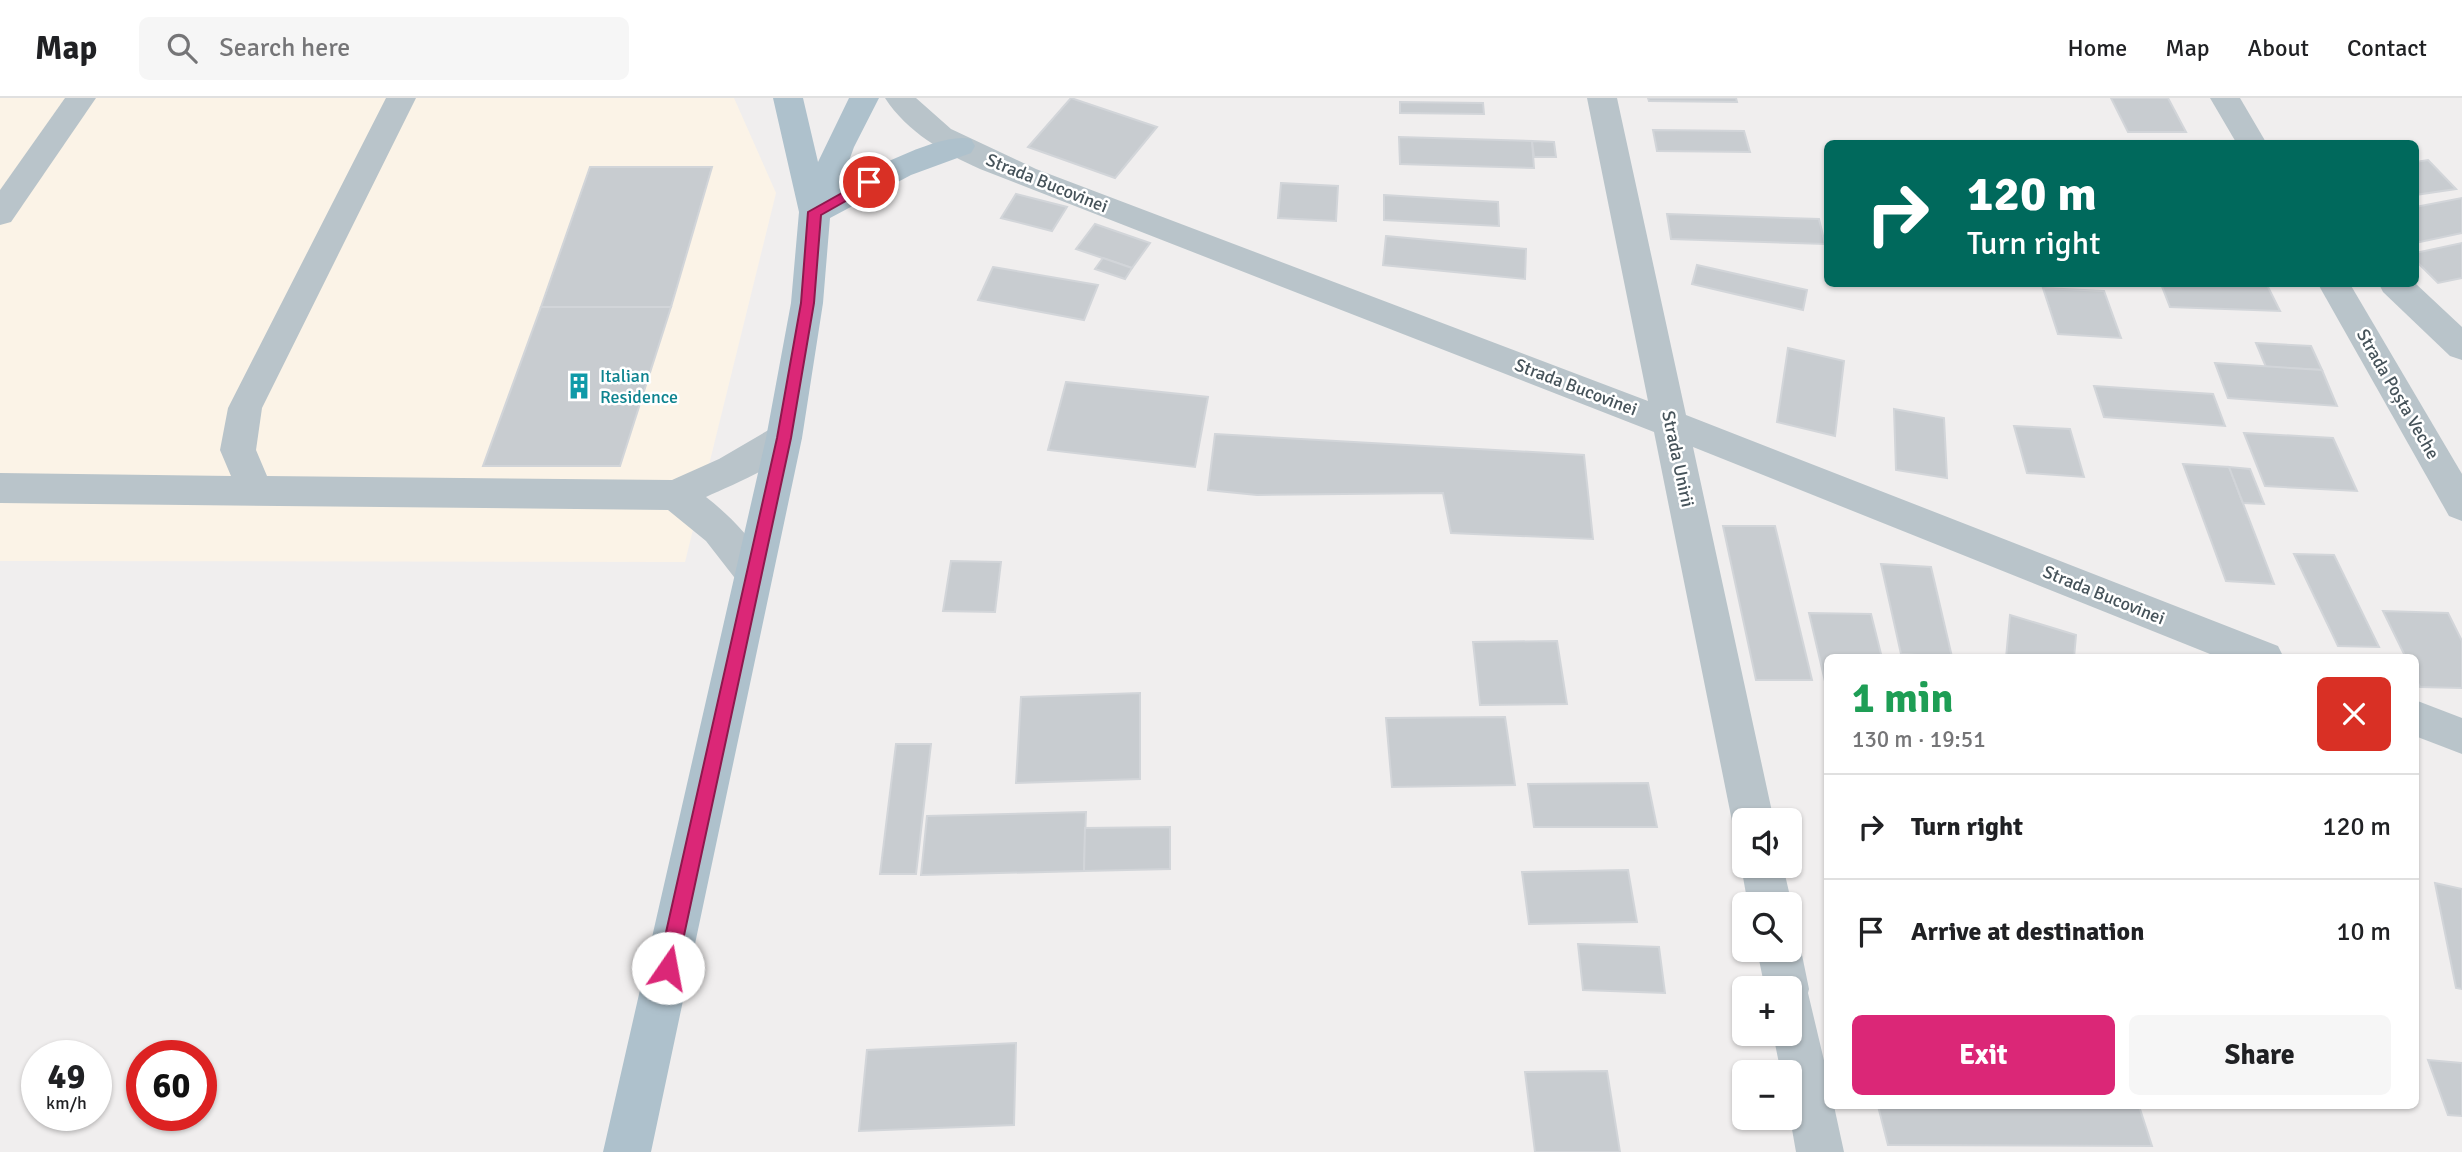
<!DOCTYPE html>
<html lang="en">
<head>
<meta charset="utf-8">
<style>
  body { margin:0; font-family:Signika,sans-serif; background:#f6f6f6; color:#202124; height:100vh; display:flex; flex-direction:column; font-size:26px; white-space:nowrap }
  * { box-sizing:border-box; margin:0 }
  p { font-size:23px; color:#757577 }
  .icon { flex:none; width:38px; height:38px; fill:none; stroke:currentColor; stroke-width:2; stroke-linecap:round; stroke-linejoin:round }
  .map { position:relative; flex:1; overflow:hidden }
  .side { position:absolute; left:1824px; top:556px; width:595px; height:455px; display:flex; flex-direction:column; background:#fff; border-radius:10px; box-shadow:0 2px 5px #0004 }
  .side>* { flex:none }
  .top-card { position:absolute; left:1824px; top:42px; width:595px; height:147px; border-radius:10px; box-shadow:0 2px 5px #0004; background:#00695c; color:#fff; overflow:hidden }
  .fabs { position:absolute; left:1732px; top:710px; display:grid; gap:14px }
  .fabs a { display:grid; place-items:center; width:70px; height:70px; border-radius:10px; background:#fff; box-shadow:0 2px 5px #0004; font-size:35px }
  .speed { position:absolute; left:21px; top:942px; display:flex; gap:14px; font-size:35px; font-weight:700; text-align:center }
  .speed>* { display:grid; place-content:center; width:91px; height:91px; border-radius:50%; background:#fff; box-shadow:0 2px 5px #0004; line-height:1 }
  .speed small { font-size:18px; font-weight:400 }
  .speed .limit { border:10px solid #d22; background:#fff; color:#111 }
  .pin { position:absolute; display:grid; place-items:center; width:60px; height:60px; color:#fff; margin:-30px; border:4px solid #fff; border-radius:50%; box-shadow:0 2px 7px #0007 }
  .me { position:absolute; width:77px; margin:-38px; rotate:12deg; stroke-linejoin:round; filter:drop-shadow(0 0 5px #0008) }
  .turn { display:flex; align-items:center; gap:24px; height:147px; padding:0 28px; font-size:32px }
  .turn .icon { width:91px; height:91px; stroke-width:2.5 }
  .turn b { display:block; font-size:49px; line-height:60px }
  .round { display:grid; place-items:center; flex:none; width:74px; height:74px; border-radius:10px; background:#f6f6f6 }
  .head { display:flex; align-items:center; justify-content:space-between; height:119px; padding:0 28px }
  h1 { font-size:42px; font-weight:700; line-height:52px; color:#1e9e55 }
  .button { display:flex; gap:14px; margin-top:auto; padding:14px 28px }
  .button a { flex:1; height:80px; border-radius:10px; background:#db2777; color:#fff; font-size:28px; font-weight:700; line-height:80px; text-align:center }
  .button a+a { background:#f6f6f6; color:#202124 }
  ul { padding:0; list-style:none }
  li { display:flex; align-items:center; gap:21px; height:105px; padding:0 28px; border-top:2px solid #e0e0e0 }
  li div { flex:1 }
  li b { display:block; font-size:26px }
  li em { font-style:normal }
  header { display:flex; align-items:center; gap:42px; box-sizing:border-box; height:98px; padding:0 35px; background:#fff; border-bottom:2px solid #e0e0e0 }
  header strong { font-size:33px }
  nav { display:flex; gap:38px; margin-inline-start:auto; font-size:24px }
  .search { width:490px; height:63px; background:#f6f6f6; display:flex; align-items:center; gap:18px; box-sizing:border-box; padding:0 24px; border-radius:10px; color:#757577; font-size:26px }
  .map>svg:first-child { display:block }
</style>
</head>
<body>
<header>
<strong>Map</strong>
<div class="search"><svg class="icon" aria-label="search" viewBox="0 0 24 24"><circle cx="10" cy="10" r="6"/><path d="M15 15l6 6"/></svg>Search here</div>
<nav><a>Home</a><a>Map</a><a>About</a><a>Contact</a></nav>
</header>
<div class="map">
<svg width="2462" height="1054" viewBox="0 0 2462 1054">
  <rect width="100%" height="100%" fill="#f0eeee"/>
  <!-- commercial -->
  <polygon fill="#fbf3e7" points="0,0 734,0 776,95 685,464 0,463"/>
  <!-- building -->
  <g fill="#c8ccd0" stroke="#d2d5d9" stroke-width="2">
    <polygon points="1071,0 1157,29 1115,80 1028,49"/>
    <polygon points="1648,0 1736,0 1737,4 1649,3"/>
    <polygon points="2111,0 2168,0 2186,34 2128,34"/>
    <polygon points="1400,4 1483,5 1484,16 1400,15"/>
    <polygon points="1653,32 1744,33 1750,54 1657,53"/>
    <polygon points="1399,39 1532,43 1534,70 1400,66"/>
    <polygon points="1532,43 1554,44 1556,59 1534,59"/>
    <polygon points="2428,62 2456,91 2415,97 2415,64"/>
    <polygon points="590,69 712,69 671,209 541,209"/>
    <polygon points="1281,85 1338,88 1336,123 1278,120"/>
    <polygon points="1016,96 1067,109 1052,133 1001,120"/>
    <polygon points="1384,97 1498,104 1499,128 1384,122"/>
    <polygon points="2462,100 2462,135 2415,145 2415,109"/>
    <polygon points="1667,116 1819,121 1825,146 1671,141"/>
    <polygon points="1095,126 1150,145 1132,170 1076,151"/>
    <polygon points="1386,138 1526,151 1525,181 1383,167"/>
    <polygon points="2462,145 2462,180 2438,185 2415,162 2415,155"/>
    <polygon points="1103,160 1132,170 1125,181 1095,171"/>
    <polygon points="1697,167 1807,192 1803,212 1692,186"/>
    <polygon points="993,169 1098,187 1084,222 978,202"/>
    <polygon points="2161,186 2267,187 2280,213 2170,209"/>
    <polygon points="2043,190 2104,193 2121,240 2058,236"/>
    <polygon points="541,209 671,209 620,368 483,368"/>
    <polygon points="2256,245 2311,248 2322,272 2266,269"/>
    <polygon points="1788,250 1844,263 1835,338 1777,324"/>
    <polygon points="2215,265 2322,272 2337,308 2228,300"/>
    <polygon points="1066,284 1208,299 1195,369 1048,352"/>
    <polygon points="2094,288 2213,296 2225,328 2104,319"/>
    <polygon points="1894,311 1944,320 1947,380 1896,372"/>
    <polygon points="2014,328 2070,331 2084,379 2027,375"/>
    <polygon points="2244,335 2333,340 2357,393 2265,388"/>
    <polygon points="1215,336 1584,357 1593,441 1451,435 1443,395 1257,397 1208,392"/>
    <polygon points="2183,366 2229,369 2274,486 2226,483"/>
    <polygon points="2229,369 2250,371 2264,406 2243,405"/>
    <polygon points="1723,428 1775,428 1812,582 1756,582"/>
    <polygon points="2294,456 2334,457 2379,549 2338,548"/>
    <polygon points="951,463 1001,464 995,514 943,513"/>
    <polygon points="1881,466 1931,469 1952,559 1901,556"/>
    <polygon points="2383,513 2448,515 2462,543 2462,590 2420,589 2415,579 2415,560 2406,560"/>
    <polygon points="1809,515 1871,516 1882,560 1827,560 1827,592"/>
    <polygon points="2010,517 2076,537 2074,560 2006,560"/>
    <polygon points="1557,543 1567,606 1480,607 1473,544"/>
    <polygon points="1140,595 1140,681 1016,685 1021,599"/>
    <polygon points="1505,619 1515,687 1392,689 1386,620"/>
    <polygon points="896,646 931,646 916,776 880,776"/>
    <polygon points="1648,685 1657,729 1534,729 1528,686"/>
    <polygon points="1086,714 1084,773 921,777 927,718"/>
    <polygon points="1170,729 1170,771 1084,773 1085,730"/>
    <polygon points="1628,772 1637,824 1529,826 1522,774"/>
    <polygon points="2435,785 2462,791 2462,891 2456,890"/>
    <polygon points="1578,846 1659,849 1665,895 1583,892"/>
    <polygon points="1016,945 1014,1027 859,1033 867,952"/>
    <polygon points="2428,962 2462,965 2462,1018 2448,1017"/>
    <polygon points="1607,973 1620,1054 1535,1054 1525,974"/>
    <polygon points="1878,1008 2139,1008 2152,1048 1888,1047"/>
  </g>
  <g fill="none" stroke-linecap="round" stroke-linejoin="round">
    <!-- minor -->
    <g fill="#b9c4ca" fill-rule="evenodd">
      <polygon points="65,0 96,0 11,124 0,127 0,92"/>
      <path d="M 386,0 L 416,0 L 262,310 L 256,352 L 267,378 L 672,382 L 719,361 L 772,330 L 784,326 L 796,330 L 802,340 C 788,365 732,387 706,399 C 733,420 757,446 773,477 L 767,488 L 754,493 L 741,488 L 706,443 L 668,412 L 0,405 L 0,375 L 231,378 L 220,352 L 228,310 Z"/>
      <path d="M 885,0 L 916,0 L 951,31 L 1036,71 L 1648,303 L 1587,0 L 1617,0 L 1686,317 L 2278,548 L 2284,560 L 2220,560 L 1693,349 L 1774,723 L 1745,723 L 1745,739 L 1738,737 L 1732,723 L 1654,334 L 980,71 C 943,54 908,35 885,0 Z"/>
      <polygon points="2210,0 2240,0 2267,46 2237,46"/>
      <polygon points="2415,185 2462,229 2462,262 2450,258 2383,194 2379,186"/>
      <polygon points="2318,186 2350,186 2462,376 2462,423 2449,418"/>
      <polygon points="2415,602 2462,620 2462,656 2415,638"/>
      <polygon points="1745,759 1745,768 1783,768 1792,807 1790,810 1790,807 1748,807 1741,768"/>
      <polygon points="1790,835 1795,837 1801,852 1809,891 1808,895 1827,975 1827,1008 1834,1008 1844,1054 1796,1054 1790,1020 1790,975 1781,975 1773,936 1790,936 1790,891 1765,891 1757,852 1790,852"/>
    </g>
    <!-- major -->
    <path fill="#aec1cc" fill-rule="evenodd" d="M 773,0 L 803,0 L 818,64 L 849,0 L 879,0 L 854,49 L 840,88 C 868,73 942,33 971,41 L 975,48 L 971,55 L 911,77 L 830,120 L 823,205 L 802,340 L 651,1054 L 603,1054 L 766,340 L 791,205 L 799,114 Z"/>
  </g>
  <!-- route -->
  <polygon fill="#db2777" stroke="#8e194d" stroke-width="2" points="869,80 876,84 874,87 821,117 814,205 791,340 677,870 674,877 668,880 661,877 658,870 777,340 801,205 808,114"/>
  <!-- icons -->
  <defs>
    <g id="building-bare" transform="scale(2.1)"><path d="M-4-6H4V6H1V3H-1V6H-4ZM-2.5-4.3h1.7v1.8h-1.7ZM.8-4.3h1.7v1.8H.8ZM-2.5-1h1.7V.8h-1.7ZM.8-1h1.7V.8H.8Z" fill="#0f9aa8" stroke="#fff" stroke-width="2.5" paint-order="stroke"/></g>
  </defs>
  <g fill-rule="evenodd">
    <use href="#building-bare" x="579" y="288"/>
  </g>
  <g text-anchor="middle" stroke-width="5" stroke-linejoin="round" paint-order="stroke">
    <!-- street labels -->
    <g font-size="18" fill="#46535a" stroke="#fff">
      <text transform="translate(1047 85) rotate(22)" y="6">Strada Bucovinei</text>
      <text transform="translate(1576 289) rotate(21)" y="6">Strada Bucovinei</text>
      <text transform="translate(2398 296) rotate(60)" y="6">Strada Poșta Veche</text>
      <text transform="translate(1678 361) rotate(78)" y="6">Strada Unirii</text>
      <text transform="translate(2104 497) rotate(22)" y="6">Strada Bucovinei</text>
    </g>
    <!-- culture labels -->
    <g font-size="18" fill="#0d838f" stroke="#fff" text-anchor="start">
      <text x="600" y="284">Italian<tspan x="600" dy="21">Residence</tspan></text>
    </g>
  </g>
</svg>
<div class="fabs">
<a><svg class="icon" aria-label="sound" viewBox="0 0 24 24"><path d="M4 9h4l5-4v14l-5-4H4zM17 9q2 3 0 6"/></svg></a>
<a><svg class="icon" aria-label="search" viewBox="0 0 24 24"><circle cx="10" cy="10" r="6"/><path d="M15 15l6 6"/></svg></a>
<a>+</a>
<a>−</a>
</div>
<div class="speed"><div>49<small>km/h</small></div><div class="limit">60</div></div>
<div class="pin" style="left:869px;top:84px;background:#d93025"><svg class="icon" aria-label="arrive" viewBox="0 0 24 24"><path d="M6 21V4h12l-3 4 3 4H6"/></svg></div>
<svg class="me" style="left:668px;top:870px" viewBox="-20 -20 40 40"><circle r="19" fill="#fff"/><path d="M0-13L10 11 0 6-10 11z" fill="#db2777"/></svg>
<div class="top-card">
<div class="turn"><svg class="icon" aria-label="right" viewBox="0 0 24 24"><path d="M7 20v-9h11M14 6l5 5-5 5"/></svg><div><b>120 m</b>Turn right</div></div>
</div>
<section class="side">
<div class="head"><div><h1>1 min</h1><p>130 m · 19:51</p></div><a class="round" style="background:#d93025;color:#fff"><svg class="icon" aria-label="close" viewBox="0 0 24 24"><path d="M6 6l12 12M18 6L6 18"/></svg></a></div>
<ul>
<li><svg class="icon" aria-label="right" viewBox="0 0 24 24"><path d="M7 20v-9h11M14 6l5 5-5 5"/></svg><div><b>Turn right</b></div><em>120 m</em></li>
<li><svg class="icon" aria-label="arrive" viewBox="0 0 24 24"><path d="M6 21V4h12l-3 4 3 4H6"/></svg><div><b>Arrive at destination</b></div><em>10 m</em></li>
</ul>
<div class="button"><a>Exit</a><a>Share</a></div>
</section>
</div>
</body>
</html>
